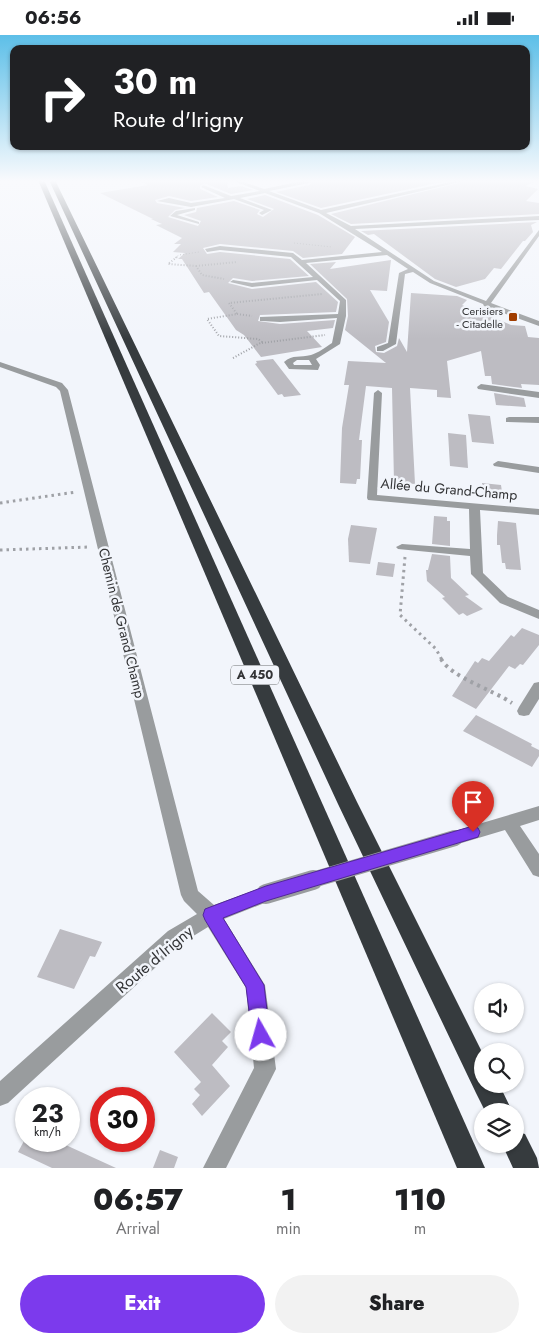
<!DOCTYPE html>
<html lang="en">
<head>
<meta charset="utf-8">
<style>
  body { margin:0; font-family:Jost,sans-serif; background:#f2f2f2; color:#202124; height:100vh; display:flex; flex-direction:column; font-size:19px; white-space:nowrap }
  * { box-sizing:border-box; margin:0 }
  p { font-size:16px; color:#757577 }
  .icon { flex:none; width:28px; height:28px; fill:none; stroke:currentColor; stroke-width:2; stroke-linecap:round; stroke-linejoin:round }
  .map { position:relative; height:1133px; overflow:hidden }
  .drawer { display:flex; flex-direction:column; background:#fff; flex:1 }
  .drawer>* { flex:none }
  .banner { position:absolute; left:10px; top:10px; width:520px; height:105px; border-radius:10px; box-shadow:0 1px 4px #0004; background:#202124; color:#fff; overflow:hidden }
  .buttons { position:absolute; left:474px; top:948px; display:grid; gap:10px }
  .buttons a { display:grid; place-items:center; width:50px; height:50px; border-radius:50%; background:#fff; box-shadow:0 1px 4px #0004; font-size:25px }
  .speed { position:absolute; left:15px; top:1052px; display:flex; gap:10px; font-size:25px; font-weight:700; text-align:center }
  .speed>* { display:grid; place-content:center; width:65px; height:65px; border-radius:50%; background:#fff; box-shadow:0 1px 4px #0004; line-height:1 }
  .speed small { font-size:12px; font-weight:400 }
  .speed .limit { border:8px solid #d22; background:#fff; color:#111 }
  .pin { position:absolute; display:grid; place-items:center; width:42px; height:42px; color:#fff; margin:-51px -21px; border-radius:50% 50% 50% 0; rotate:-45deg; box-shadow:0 0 5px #0007 }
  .pin .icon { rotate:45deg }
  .me { position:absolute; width:55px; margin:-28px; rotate:353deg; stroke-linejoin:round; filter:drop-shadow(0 0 4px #0008) }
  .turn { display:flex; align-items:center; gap:18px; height:105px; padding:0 20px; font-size:22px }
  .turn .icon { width:65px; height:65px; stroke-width:2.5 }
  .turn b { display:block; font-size:35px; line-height:42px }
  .eta { display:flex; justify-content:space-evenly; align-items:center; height:85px; text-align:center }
  .eta b { font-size:30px; font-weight:800; line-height:35px }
  .cta { display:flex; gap:10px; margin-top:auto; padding:10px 20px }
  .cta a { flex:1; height:58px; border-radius:30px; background:#7c3aed; color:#fff; font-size:20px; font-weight:800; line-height:58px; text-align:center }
  .cta a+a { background:#f2f2f2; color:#202124 }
  .status { display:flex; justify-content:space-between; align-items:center; height:35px; padding:0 25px; background:#fff; direction:ltr }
  .status svg { height:14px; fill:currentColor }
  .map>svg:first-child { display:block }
</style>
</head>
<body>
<div class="status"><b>06:56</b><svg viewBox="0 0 49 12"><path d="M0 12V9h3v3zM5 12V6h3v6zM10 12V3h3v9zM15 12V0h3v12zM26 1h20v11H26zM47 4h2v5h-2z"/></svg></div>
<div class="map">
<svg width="539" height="1133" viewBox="0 0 539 1133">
  <rect width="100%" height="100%" fill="#f2f5fb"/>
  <!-- building -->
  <g fill="#bdbcc2">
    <polygon points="137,145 227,145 228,153 241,151 253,155 231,159 204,148 200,151 200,154 218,162 191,166 169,161 155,165 157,168 185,173 175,175 168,182 198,191 201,186 184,180 196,177 197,173 234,166 260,175 257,179 263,182 274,174 247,164 265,160 318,180 355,202 342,219 303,223 293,216 220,209 203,213 207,219 220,217 290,224 309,241 252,246 233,243 228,248 252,254 316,247 338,267 336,277 260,280 258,286 280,289 335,285 333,293 307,296 322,312 261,322 244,300 236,295 209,257 204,258 182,224 178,224 185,218 173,217 181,209 174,209 182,203 156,190 162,189 151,184 153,184 100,158 148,150"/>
    <polygon points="309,145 451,145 321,173 276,157 309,150 311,148"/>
    <polygon points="471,145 537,145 526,151 538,154 526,166 539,168 539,179 351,189 331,179"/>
    <polygon points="537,187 531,190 533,197 525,206 523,206 501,234 494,233 485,244 456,252 435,244 374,199 368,200 361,196"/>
    <polygon points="391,225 387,256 370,255 389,287 386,307 375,311 376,317 384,318 397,311 399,303 407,317 411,258 457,261 467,265 462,270 511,290 525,291 528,302 539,303 539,350 521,349 522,353 492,349 491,341 485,341 481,316 447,326 451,363 437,362 437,355 410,353 415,449 394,447 392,353 366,351 359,405 362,405 360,444 357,444 356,449 340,448 342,393 349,350 344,350 348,326 386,328 345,295 348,281 347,264 310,229 336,227 330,234"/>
    <polygon points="273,324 301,360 284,362 282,359 278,360 255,329 257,328 256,326"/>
    <polygon points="494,358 524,363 526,372 496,370"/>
    <polygon points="468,379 490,381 494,409 472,407"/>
    <polygon points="448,398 466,400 468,433 450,431"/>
    <polygon points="482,448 501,450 503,464 483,462"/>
    <polygon points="434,481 447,482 447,486 450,486 450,511 432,509"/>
    <polygon points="498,486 516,488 521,535 506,534 505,528 502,528 500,510 497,510 497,500"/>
    <polygon points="351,490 377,493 370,529 349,527 348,504"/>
    <polygon points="432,519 450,521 451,543 469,560 465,561 483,574 467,581 463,578 459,580 442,563 445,562 427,546 426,535 428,535"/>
    <polygon points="378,527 395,529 393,542 376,540"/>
    <polygon points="522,593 539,600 539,610 523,630 520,629 515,634 509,631 476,674 452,661 475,626 478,628 482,623 489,626 511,600 514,602"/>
    <polygon points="476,680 532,709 531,711 539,715 539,721 532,732 463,696"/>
    <polygon points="60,894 102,907 95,922 90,921 74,954 37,942"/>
    <polygon points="212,978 231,997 222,1006 228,1012 212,1030 230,1051 202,1081 192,1069 200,1060 194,1054 201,1047 174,1017"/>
    <polygon points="24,1106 57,1106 116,1133 52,1133 18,1117"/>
    <polygon points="160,1115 178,1122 174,1133 153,1133"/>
  </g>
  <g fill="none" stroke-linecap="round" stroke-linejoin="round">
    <!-- path-far3 -->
    <g stroke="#9fa1a6" stroke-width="1" stroke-dasharray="1 2" stroke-linecap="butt">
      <polyline points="294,208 332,212"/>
      <polyline points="175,223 179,220 199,217"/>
    </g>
    <!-- path-far2 -->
    <g stroke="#9fa1a6" stroke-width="2" stroke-dasharray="1 2" stroke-linecap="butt">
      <polyline points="177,222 168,229 196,231 202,240 224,244"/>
      <polyline points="196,231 237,227"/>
      <polyline points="237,279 252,281"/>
      <polyline points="262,308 325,300"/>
      <polyline points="233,323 262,307 258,304 219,301 207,284 237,279 229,268 322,259"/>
    </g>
    <!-- path-far1 -->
    <g stroke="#9fa1a6" stroke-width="3" stroke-dasharray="2.5 4" stroke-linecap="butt">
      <polyline points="0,468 76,457"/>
      <polyline points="0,515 90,512"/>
      <polyline points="405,522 400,580 436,614 442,625"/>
    </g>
    <!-- path -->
    <path stroke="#9fa1a6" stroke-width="4" stroke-dasharray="3 4.5" stroke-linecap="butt" d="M 441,624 C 451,642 493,655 512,668"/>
    <!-- minor -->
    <g fill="#999c9e" fill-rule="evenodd">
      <path d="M 231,145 L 238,145 L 264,154 L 306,145 L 309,148 L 269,156 L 321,175 L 460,145 L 469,145 L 326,178 L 351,191 L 539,181 L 539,185 L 355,194 L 434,246 L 486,266 L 539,195 L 539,201 L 491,268 L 539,286 L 539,291 L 484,271 L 483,269 L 430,248 L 413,237 L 405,239 L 396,309 L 383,316 L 377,316 L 377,312 L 388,308 L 399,238 L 408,234 L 387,220 L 306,228 L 346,265 L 346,281 L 340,309 L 316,324 L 320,330 L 318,335 L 289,334 L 284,327 C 293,319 300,323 311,320 C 318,318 326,312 332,308 L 337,283 L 280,287 L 263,286 L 260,286 L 260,282 L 338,279 L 340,266 L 317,245 L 252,252 L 230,247 L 233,245 L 252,248 L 313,242 L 291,222 L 220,215 L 207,217 L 205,214 L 220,211 L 293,218 L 302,225 L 382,217 L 319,178 L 265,158 L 240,163 L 272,175 L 262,180 L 259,178 L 264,175 L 234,164 L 191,172 L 157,166 L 169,163 L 191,168 L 225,163 L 201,152 L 203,150 L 231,161 L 260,156 ZM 297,325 L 309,325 L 312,330 L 294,330 L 293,328 Z"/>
      <polygon points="195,173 195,175 177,180 199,187 199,189 170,181 176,176"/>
      <polygon points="0,327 62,348 68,355 198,856 214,870 266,851 272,853 275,859 272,865 224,884 265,950 276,1034 226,1133 203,1133 254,1033 246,953 208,892 182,908 8,1068 0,1071 0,1046 168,896 197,879 184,866 181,860 60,356 56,352 0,332"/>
      <polygon points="481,349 539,357 539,363 478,354 477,352"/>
      <polygon points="378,355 382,358 377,460 539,474 539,480 480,475 483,538 508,562 539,575 539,584 500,568 471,539 470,521 398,514 396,512 402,509 470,514 469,474 368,465 367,463 374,358"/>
      <polygon points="509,382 539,382 539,388 506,387 506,383"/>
      <polygon points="498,426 539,432 539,438 494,431 493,429"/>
      <polygon points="539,647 539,664 529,680 524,681 519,680 517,676 519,672 534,648"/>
      <polygon points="539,771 539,785 520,791 539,819 539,842 533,840 505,795 455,810 449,808 447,803 449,798 455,796"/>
    </g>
    <!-- highway -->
    <g fill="#363b3e" fill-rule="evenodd">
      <polygon points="38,145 44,145 485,1133 457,1133"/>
      <polygon points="49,145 55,145 357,767 482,1017 482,1049 499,1049 512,1076 485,1076 476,1058 338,769"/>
      <polygon points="515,1096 525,1099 537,1123 539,1133 513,1133 502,1109 515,1109"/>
    </g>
    <!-- minor-bridge-far1 -->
    <polyline stroke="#999c9e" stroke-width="16" points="309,846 455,803"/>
    <!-- minor-bridge -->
    <polyline stroke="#999c9e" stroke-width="20" points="266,859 313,845"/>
  </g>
  <!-- sky -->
  <linearGradient id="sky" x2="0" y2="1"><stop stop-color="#5dbfe8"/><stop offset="0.48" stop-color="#f9fafd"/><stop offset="1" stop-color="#f9fafd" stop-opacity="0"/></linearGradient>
  <rect width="539" height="304" fill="url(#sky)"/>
  <!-- route -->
  <polygon fill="#7c3aed" stroke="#51269a" points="473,791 478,793 480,797 478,802 266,866 223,883 264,950 270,1000 267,1007 261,1009 254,1007 252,1000 246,952 205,885 203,880 205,874 266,851"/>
  <!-- markers -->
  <rect fill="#a03d00" stroke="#f2f5fb" stroke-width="2" x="508" y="277" width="10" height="10" rx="2.5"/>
  <g text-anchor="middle" stroke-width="5" stroke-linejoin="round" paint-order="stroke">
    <!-- far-poi labels -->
    <g font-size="11" fill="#333436" stroke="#f2f5fb" text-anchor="end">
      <text x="503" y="280">Cerisiers<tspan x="503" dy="13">- Citadelle</tspan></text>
    </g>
    <!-- shield labels -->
    <rect fill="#f2f5fb" stroke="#6c6e71" stroke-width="1" x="231" y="630.5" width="48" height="19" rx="4"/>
    <g font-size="12" font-weight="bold" fill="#333436">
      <text x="255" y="644">A 450</text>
    </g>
    <!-- street labels -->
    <g font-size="14" fill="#333436" stroke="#f2f5fb">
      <text transform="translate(449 454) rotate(5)" y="5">Allée du Grand-Champ</text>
      <text transform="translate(122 588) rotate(76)" y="5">Chemin de Grand Champ</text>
    </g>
    <!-- near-street labels -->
    <g font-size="16" fill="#333436" stroke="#f2f5fb">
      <text transform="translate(154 924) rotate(-40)" y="6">Route d'Irigny</text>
    </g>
  </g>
</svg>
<div class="buttons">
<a><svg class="icon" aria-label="sound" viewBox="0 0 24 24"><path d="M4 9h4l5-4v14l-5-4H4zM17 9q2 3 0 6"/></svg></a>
<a><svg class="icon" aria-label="search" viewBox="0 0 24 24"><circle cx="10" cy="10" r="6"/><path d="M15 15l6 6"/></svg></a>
<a><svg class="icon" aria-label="layers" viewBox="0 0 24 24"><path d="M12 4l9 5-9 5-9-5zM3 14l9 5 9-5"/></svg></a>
</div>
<div class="speed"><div>23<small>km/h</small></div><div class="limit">30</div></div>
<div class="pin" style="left:473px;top:797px;background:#d93025"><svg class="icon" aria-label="arrive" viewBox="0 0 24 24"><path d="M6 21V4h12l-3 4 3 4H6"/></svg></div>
<svg class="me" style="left:261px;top:1000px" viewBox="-20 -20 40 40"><circle r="19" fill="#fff"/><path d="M0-13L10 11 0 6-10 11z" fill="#7c3aed"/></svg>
<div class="banner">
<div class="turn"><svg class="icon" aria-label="right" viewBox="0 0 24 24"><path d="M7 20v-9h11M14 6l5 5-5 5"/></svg><div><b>30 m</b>Route d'Irigny</div></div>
</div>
</div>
<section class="drawer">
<div class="eta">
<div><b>06:57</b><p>Arrival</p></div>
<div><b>1</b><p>min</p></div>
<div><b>110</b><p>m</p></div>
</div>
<div class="cta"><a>Exit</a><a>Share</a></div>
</section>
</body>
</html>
